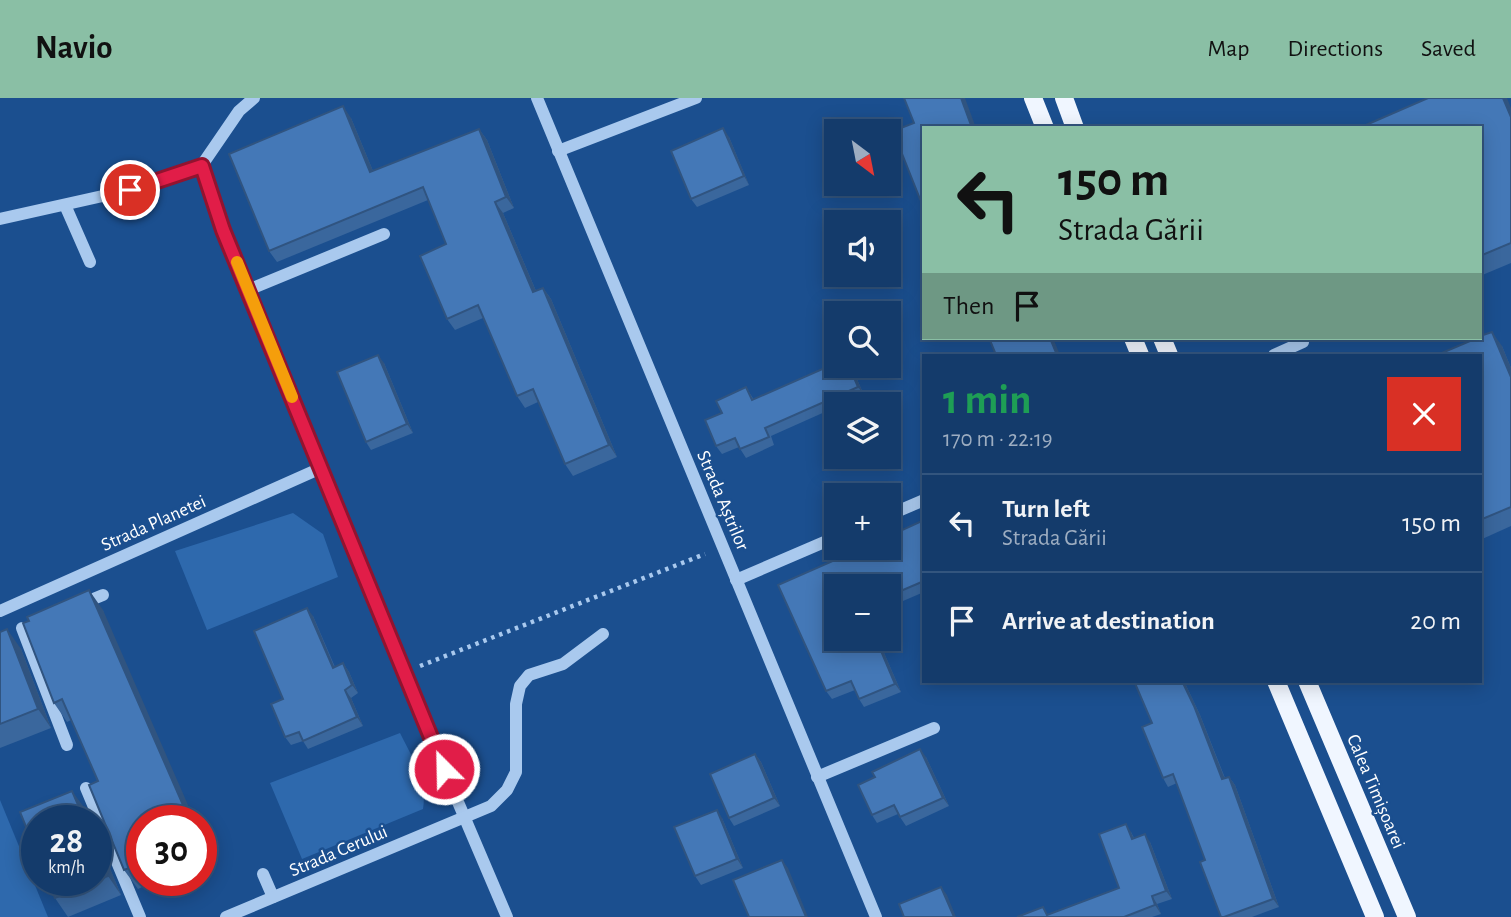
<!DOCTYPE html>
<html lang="en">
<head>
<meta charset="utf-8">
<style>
  body { margin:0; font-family:"Alegreya Sans",sans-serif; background:#1d4271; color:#f1f3f6; height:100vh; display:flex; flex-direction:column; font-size:26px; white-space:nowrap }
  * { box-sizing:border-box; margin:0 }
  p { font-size:23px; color:#9dadc1 }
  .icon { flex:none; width:38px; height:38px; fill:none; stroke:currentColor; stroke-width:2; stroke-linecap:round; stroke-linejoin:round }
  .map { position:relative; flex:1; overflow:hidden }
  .details { position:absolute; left:922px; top:256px; width:560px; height:329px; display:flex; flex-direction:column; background:#143b6b; border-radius:0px; box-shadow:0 4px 18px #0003,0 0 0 2px #33557e }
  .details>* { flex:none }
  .banner { position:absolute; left:922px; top:28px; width:560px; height:214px; border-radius:0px; box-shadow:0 4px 18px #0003,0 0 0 2px #33557e; background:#8abfa5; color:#111; overflow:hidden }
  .needle { width:46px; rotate:148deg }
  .tools { position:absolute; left:824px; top:21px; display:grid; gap:14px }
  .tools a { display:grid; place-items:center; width:77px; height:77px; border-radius:0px; background:#143b6b; box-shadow:0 4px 18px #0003,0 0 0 2px #33557e; font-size:35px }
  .speed { position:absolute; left:21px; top:707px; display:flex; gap:14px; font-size:35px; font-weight:700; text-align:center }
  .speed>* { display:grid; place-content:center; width:91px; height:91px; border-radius:50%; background:#143b6b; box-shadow:0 4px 18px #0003,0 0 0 2px #33557e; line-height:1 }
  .speed small { font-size:18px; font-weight:400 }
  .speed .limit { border:10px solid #d22; background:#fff; color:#111 }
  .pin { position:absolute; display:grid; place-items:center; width:60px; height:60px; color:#fff; margin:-30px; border:4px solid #fff; border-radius:50%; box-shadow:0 2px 7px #0007 }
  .me { position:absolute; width:77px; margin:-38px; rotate:337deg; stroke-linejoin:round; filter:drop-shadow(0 0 5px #0008) }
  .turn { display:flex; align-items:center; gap:24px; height:147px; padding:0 21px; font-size:32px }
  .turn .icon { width:91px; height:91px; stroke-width:2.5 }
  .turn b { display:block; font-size:49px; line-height:60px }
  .then { display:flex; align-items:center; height:66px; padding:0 21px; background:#0003; gap:14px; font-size:26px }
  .round { display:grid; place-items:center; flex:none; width:74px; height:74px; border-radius:0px; background:#1d4271 }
  .head { display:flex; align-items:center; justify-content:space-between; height:119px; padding:0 21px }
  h1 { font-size:42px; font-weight:700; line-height:52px; color:#1e9e55 }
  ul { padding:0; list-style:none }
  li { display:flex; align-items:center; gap:21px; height:98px; padding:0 21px; border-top:2px solid #33557e }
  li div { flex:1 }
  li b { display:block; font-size:26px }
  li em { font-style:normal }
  header { display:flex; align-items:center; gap:42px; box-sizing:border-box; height:98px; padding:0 35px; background:#8abfa5; color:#111 }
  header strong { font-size:33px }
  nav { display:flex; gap:38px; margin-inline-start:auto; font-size:24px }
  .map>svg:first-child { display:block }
</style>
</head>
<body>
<header>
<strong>Navio</strong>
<nav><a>Map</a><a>Directions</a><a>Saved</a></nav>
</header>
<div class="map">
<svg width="1511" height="819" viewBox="0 0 1511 819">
  <rect width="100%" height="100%" fill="#1b4f8f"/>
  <!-- green -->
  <g fill="#2e69ad">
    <polygon points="293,415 323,436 338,479 207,532 175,453"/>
    <path d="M 400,635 C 412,660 428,682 423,711 L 302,761 L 270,685 Z"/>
    <polygon points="0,702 48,819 0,819"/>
  </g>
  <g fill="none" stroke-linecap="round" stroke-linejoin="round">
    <!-- path -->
    <polyline stroke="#a9c9ee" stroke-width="4.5" stroke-dasharray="3.5 5" stroke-linecap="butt" points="420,568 705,456"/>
    <!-- minor -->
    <g stroke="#a9c9ee" stroke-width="12">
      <polyline points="537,0 876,819"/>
      <polyline points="558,53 696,0"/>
      <polyline points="202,67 223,132 403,575 507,819"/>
      <polyline points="65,107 90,164"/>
      <polyline points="0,121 152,87 202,67 239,13 254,0"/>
      <polyline points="248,192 384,136"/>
      <polyline points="1274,257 1303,244 1301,240"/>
      <polyline points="889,417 924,402"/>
      <polyline points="736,482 836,439"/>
      <polyline points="81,506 103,497"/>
      <polyline points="0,513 321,370"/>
      <polyline points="22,530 67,647"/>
      <polyline points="817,679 934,630"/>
      <polyline points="86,690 140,819"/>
      <polyline points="263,776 273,799"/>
      <polyline points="226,819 491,708 507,692 516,674 516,606 520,588 529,577 563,566 603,536"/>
    </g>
    <!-- major -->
    <g stroke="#f0f6ff" stroke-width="18">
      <polyline points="1033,0 1045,30"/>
      <polyline points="1064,0 1075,30"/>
      <polyline points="1133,240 1140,257"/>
      <polyline points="1162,240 1169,257"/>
      <polyline points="1276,583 1375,819"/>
      <polyline points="1307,583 1407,819"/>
    </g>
  </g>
  <!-- wall -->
  <g fill="#3a679d">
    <polygon points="1511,10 1511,165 1480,178 1480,30"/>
    <polygon points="351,20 373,73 479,31 487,42 514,110 503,115 536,193 543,190 551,201 617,359 573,378 565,366 538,304 525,310 517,298 483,220 455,232 447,221 446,146 428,102 277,164 269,153"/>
    <polygon points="729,39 749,87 697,109 691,101"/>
    <polygon points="1502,248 1511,270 1511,428 1480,442 1480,257"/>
    <polygon points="384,265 413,335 371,352 366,344"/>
    <polygon points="836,268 851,268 864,297 843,306 836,306 836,309 771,338 774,347 746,360 739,349 722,356 716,348 722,315 746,289 754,302"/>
    <polygon points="924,422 924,494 889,509 889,488 836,488 836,541 878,541 901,594 864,609 859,601 855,592 832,601 826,593 778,487"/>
    <polygon points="103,512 142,723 142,782 170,782 149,791 146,787 138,791 124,772 98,683 71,622 67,624 54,605"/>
    <polygon points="313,518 335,569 343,565 349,574 358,595 351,600 363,628 308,651 303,643 291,647 285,639 283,601"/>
    <polygon points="0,534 21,551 51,630 0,650"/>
    <polygon points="1134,583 1184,583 1200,617 1225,680 1229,679 1235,687 1279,809 1252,819 1221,819 1205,762 1177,685 1168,689 1163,680 1152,625"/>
    <polygon points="755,656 761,664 780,708 734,728 729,720"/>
    <polygon points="926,659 949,708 906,728 898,716 877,725 872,717"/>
    <polygon points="722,720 743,770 701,787 695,778"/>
    <polygon points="1131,734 1134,740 1150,744 1172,801 1157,806 1161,816 1152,819 1017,819 1048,816 1119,790"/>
    <polygon points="96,737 121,797 68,819 55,800 96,782"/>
    <polygon points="201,737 213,764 201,769"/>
  </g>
  <!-- shaded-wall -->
  <g fill="#305480">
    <polygon points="961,0 965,0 976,30 972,30"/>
    <polygon points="1503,0 1507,0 1511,10 1511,19"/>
    <polygon points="343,8 351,20 378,85 370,74"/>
    <polygon points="723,30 729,39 749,87 744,78"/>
    <polygon points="479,31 487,42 514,110 506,99"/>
    <polygon points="495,104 503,115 541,205 533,194"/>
    <polygon points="543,190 551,201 617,359 609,347"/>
    <polygon points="1492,234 1502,248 1511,270 1511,279"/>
    <polygon points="1050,240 1053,240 1060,257 1057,257"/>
    <polygon points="378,257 384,265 413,335 407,326"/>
    <polygon points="849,268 851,268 864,297 858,289"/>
    <polygon points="89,492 103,512 195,723 190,723"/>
    <polygon points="307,510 313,518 338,578 333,570"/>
    <polygon points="7,531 21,551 51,630 38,611"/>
    <polygon points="876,541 878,541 901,594 895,586"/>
    <polygon points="343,565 349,574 358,595 352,587"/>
    <polygon points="1182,583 1184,583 1200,617 1228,689 1222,681"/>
    <polygon points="345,592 351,600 363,628 357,619"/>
    <polygon points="920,651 926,659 949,708 943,700"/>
    <polygon points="755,656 761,664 780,708 774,700"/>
    <polygon points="1229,679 1235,687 1279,809 1273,801"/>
    <polygon points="72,693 86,712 90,723 85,723"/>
    <polygon points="717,712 722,720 743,770 737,761"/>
    <polygon points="1126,726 1131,734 1137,749 1132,741"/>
    <polygon points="1145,736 1150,744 1172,801 1166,793"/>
    <polygon points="96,737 121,797 108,778 96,750"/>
    <polygon points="201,737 213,764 201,747"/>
    <polygon points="782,762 788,770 808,819 806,819"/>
    <polygon points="941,789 947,797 956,819 954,819"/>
    <polygon points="1152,798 1157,806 1161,816 1155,807"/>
  </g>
  <!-- building -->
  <g fill="#4478b7" stroke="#305480" stroke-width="2">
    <polygon points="904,0 961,0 972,30 924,30 924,99 920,101 893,33 914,25"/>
    <polygon points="1428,0 1503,0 1511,19 1511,145 1480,158 1480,30 1359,30"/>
    <polygon points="343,8 370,74 479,31 506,99 495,104 533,194 543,190 609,347 565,366 533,291 517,298 478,207 447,221 420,158 446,146 423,89 269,153 229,56"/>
    <polygon points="723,30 744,78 691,101 671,53"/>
    <polygon points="1492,234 1511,279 1511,409 1480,422 1480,257 1437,257 1477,240 1480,240 1480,238"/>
    <polygon points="989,240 1050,240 1057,257 996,257"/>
    <polygon points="378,257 407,326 366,344 337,274"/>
    <polygon points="836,265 836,268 849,268 858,289 765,330 769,339 740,351 735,340 716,348 705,322 722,315 716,303 746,289 752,302"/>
    <polygon points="924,422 924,483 889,498 889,488 836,488 836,541 876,541 895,586 859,601 851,583 826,593 778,487 862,450 889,450 889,438"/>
    <polygon points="89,492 190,723 142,723 142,769 135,772 134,768 124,772 89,687 98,683 62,601 54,605 23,525 29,523 27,519"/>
    <polygon points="307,510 333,570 343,565 352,587 345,592 357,619 303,643 299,634 285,639 271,606 283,601 254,533"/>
    <polygon points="7,531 38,611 0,626 0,534"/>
    <polygon points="1134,583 1182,583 1194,608 1222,681 1229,679 1273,801 1224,819 1221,819 1200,764 1205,762 1173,676 1163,680 1142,629 1152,625"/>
    <polygon points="920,651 943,700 900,719 894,707 872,717 858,687 875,679 872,674"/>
    <polygon points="755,656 774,700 729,720 710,676"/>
    <polygon points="72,693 85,723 37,723 37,756 20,714"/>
    <polygon points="717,712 737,761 695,778 674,729"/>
    <polygon points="1126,726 1132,741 1145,736 1166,793 1152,798 1155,807 1124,819 1017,819 1043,809 1047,817 1119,790 1099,736"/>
    <polygon points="96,750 108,778 55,800 47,782 96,782"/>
    <polygon points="782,762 806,819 749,819 733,782"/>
    <polygon points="941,789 954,819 904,819 899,806"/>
  </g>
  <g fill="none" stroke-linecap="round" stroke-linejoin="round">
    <!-- route casing -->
    <g stroke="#92132f" stroke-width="18">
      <polyline id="route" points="130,92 202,68 223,132 444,671"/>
    </g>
    <!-- route -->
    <use href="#route" stroke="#e11d48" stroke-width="12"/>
    <!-- slow -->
    <polyline stroke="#f59e0b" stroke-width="12" points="237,164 292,299"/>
  </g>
  <g text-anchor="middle" stroke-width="5" stroke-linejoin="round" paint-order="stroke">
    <!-- street labels -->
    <g font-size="19" fill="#fff" stroke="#1b4f8f">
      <text transform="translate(724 402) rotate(67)" y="7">Strada Aștrilor</text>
      <text transform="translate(153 424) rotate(-24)" y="7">Strada Planetei</text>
      <text transform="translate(1377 693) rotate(67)" y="7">Calea Timișoarei</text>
      <text transform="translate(338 752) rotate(-23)" y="7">Strada Cerului</text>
    </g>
  </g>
</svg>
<div class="tools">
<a><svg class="needle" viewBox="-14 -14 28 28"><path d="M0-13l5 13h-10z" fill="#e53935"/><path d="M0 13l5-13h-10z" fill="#9dadc1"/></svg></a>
<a><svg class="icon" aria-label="sound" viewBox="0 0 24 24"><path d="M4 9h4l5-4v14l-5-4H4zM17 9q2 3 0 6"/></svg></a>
<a><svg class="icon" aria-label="search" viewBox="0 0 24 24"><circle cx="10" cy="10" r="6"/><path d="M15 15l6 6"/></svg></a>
<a><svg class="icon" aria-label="layers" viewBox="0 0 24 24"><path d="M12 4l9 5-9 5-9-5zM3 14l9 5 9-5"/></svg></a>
<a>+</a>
<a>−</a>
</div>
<div class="speed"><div>28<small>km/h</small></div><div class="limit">30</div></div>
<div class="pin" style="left:130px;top:92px;background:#d93025"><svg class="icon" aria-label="arrive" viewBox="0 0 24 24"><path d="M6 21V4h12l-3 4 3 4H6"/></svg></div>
<svg class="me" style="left:444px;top:671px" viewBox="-20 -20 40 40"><circle r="17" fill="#e11d48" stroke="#fff" stroke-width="3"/><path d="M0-11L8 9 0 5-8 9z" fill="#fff"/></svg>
<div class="banner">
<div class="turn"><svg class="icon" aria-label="left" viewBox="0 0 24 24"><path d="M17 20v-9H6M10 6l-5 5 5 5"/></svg><div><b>150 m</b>Strada Gării</div></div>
<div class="then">Then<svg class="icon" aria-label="arrive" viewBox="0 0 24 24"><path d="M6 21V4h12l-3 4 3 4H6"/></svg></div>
</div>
<section class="details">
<div class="head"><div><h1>1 min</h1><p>170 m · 22:19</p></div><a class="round" style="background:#d93025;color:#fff"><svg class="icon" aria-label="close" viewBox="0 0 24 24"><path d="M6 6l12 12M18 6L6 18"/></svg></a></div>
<ul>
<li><svg class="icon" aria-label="left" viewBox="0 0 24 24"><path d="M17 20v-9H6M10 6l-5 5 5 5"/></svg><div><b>Turn left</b><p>Strada Gării</p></div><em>150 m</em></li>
<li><svg class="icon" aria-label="arrive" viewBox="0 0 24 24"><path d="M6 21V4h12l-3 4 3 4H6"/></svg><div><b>Arrive at destination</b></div><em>20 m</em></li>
</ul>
</section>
</div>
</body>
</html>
